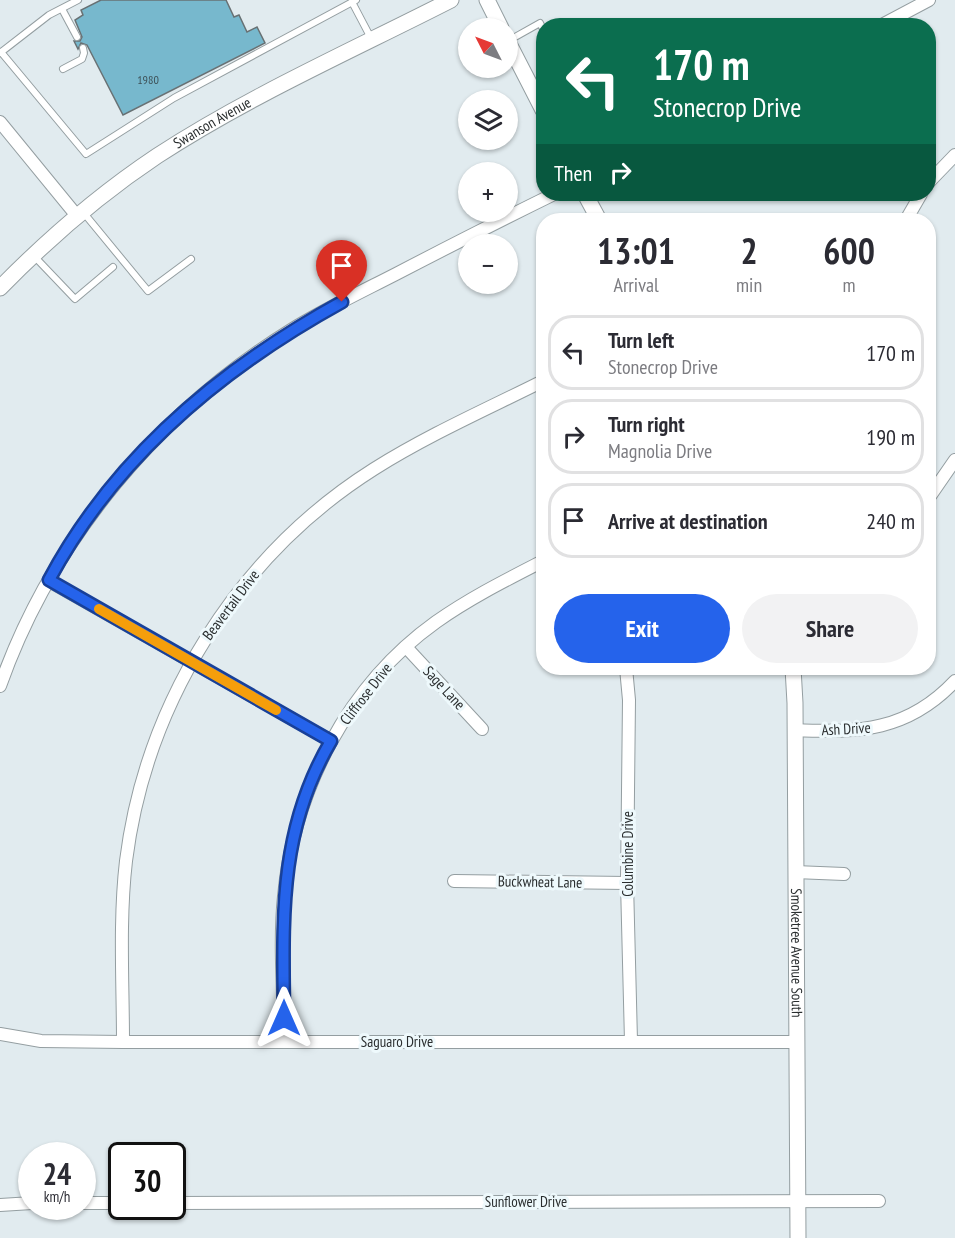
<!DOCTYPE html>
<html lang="en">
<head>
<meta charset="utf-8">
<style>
  body { margin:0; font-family:"PT Sans Narrow",sans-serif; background:#f2f2f3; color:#2b2b33; height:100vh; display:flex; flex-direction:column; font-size:22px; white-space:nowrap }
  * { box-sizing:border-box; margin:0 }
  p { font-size:20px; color:#7c7c81 }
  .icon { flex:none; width:33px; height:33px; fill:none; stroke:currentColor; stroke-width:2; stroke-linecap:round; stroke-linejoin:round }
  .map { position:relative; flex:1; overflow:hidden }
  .drawer { position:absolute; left:536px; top:213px; width:400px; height:462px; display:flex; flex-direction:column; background:#fff; border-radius:24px; box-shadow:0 2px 4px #0004 }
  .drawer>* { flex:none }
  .top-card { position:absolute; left:536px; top:18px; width:400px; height:183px; border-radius:24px; box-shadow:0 2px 4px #0004; background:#0b6e4f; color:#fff; overflow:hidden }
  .needle { width:39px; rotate:312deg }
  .fabs { position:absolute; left:458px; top:18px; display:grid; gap:12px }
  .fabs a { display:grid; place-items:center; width:60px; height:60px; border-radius:50%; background:#fff; box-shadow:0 2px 4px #0004; font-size:30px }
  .speed { position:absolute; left:18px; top:1142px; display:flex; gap:12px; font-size:30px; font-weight:700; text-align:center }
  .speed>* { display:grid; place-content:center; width:78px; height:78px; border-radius:50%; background:#fff; box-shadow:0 2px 4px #0004; line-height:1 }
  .speed small { font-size:15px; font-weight:400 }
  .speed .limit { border:3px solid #111; border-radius:9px; background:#fff; color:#111 }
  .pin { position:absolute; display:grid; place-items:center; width:51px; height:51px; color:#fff; margin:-62px -26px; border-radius:50% 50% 50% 0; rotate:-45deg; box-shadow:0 0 6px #0007 }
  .pin .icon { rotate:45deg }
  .me { position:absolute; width:66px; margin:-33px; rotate:0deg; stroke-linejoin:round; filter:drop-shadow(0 0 4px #0008) }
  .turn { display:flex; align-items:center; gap:21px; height:126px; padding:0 18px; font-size:27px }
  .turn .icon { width:78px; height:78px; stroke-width:2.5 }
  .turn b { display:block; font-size:42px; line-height:51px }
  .then { display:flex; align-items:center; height:57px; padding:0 18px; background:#0003; gap:12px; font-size:22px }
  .eta { display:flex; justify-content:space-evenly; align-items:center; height:102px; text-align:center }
  .eta b { font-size:36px; font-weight:700; line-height:42px }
  .cta { display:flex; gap:12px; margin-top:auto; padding:12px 18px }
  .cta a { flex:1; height:69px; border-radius:36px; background:#2563eb; color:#fff; font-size:24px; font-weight:700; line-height:69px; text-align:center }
  .cta a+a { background:#f2f2f3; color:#2b2b33 }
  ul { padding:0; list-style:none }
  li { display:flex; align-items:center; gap:18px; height:75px; margin:0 12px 9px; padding:0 6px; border:3px solid #e1e1e2; border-radius:24px }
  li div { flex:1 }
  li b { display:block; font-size:22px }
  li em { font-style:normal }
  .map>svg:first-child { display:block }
</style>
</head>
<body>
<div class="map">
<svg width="955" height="1238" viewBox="0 0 955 1238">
  <rect width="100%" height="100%" fill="#e1ebef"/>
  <!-- building -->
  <polygon fill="#77b8cd" stroke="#687174" stroke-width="1.5" points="101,0 226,0 234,17 239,15 247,32 257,27 265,43 123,115 87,45 81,43 78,49 74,41 80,41 82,37 75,20 83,15 81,10"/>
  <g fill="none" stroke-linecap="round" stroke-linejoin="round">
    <!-- service casing -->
    <g stroke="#949ea1" stroke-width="8">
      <g id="service">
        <polyline points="352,2 372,40"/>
        <polyline points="62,9 77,37"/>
        <polyline points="508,41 540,23 543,29"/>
        <polyline points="1,52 86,154 174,98 356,0"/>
        <polyline points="0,53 49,15 78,0"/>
        <polyline points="63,69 82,59 84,53 83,48"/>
        <polyline points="83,212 148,291 191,259"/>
        <polyline points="33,255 75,299 113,267"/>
      </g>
    </g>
    <!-- minor casing -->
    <g stroke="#949ea1" stroke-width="14">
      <g id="minor">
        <polyline points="880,26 929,0"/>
        <polyline points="0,122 77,216"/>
        <polyline points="928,183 955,155"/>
        <polyline points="906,220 921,194"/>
        <polyline points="928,499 955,460"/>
        <polyline points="49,581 331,741"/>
        <polyline points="406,647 482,729"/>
        <polyline points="626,668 629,700 627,883 631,1041"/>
        <path d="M 0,686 C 52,539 159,412 291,330 C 325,309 361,292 396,274 C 448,247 501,220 554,194"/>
        <path d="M 795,730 C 859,733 908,731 955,681"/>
        <polyline points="795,872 844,874"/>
        <polyline points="454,881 627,883"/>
        <polyline points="0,1034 41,1041 123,1042 795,1042"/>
        <path d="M 123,1042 C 123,983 119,921 126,861 C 146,702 238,555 374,469 C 428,435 487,409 543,381"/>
        <path d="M 284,1042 C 284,994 279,944 284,896 C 294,789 348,685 436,622 C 470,598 506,580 543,561"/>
        <polyline points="82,1203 122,1203"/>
        <polyline points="172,1203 879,1201"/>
        <polyline points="0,1205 32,1203"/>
      </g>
    </g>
    <!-- tertiary casing -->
    <g stroke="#949ea1" stroke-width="17">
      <g id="tertiary">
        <polyline points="487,0 501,28"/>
        <polyline points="507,40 543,110"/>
        <polyline points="585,194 599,220"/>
        <path id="s1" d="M 0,288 C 48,239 100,194 157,156 C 249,96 353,50 451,0"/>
        <path id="s2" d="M 793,668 L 795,703 L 798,1238"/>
      </g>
    </g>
    <!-- service -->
    <use href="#service" stroke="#fff" stroke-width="6"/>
    <!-- minor -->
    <use href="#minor" stroke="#fff" stroke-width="12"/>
    <!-- tertiary -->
    <use href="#tertiary" stroke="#fff" stroke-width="15"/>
  </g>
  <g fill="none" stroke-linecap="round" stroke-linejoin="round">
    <!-- route casing -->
    <g stroke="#184099" stroke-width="15">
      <path id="route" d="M 284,1018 C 283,919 278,831 331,741 L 49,580 C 114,458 222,368 342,302"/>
    </g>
    <!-- route -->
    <use href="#route" stroke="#2563eb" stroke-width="10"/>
    <!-- slow -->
    <polyline stroke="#f59e0b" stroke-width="10" points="99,609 276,710"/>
  </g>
  <g text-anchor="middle" stroke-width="6" stroke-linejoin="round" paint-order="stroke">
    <!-- number labels -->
    <g font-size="12" fill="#3d5056">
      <text x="148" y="84">1980</text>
    </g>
    <!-- street labels -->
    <g font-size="15" fill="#2a2e2f" stroke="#eef9fc">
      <text dy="5" stroke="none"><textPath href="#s1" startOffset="270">Swanson Avenue</textPath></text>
      <text transform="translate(231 605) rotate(-53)" y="5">Beavertail Drive</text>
      <text transform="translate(444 688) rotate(47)" y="5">Sage Lane</text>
      <text transform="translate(366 694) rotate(-52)" y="5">Cliffrose Drive</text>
      <text transform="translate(846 729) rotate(-3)" y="5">Ash Drive</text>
      <text transform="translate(628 854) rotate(-90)" y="5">Columbine Drive</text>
      <text transform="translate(540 882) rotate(1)" y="5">Buckwheat Lane</text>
      <text dy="5" stroke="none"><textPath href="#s2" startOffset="285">Smoketree Avenue South</textPath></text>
      <text x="397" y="1047">Saguaro Drive</text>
      <text x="526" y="1207">Sunflower Drive</text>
    </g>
  </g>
</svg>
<div class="fabs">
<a><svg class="needle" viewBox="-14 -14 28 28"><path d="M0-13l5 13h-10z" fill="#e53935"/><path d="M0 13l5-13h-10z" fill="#7c7c81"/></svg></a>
<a><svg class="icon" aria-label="layers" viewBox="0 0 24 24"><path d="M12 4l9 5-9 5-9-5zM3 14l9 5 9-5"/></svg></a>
<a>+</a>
<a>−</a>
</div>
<div class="speed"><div>24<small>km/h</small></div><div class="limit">30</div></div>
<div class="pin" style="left:342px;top:302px;background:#d93025"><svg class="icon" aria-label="arrive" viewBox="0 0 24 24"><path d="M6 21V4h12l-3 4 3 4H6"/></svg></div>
<svg class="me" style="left:284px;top:1018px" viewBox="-20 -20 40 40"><path d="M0-17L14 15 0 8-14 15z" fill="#2563eb" stroke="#fff" stroke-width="4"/></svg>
<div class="top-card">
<div class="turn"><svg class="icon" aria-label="left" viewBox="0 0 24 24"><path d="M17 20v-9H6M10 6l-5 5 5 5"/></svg><div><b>170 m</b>Stonecrop Drive</div></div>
<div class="then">Then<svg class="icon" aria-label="right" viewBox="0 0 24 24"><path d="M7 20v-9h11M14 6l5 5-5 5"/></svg></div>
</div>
<section class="drawer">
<div class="eta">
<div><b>13:01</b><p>Arrival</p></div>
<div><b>2</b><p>min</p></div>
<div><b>600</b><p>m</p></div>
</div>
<ul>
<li><svg class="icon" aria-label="left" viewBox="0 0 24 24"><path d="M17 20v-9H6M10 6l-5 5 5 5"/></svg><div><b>Turn left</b><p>Stonecrop Drive</p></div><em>170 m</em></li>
<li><svg class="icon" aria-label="right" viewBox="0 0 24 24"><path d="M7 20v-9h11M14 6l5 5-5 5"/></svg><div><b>Turn right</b><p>Magnolia Drive</p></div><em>190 m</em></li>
<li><svg class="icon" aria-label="arrive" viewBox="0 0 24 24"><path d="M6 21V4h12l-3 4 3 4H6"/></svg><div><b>Arrive at destination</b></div><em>240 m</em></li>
</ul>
<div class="cta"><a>Exit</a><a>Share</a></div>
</section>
</div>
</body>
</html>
